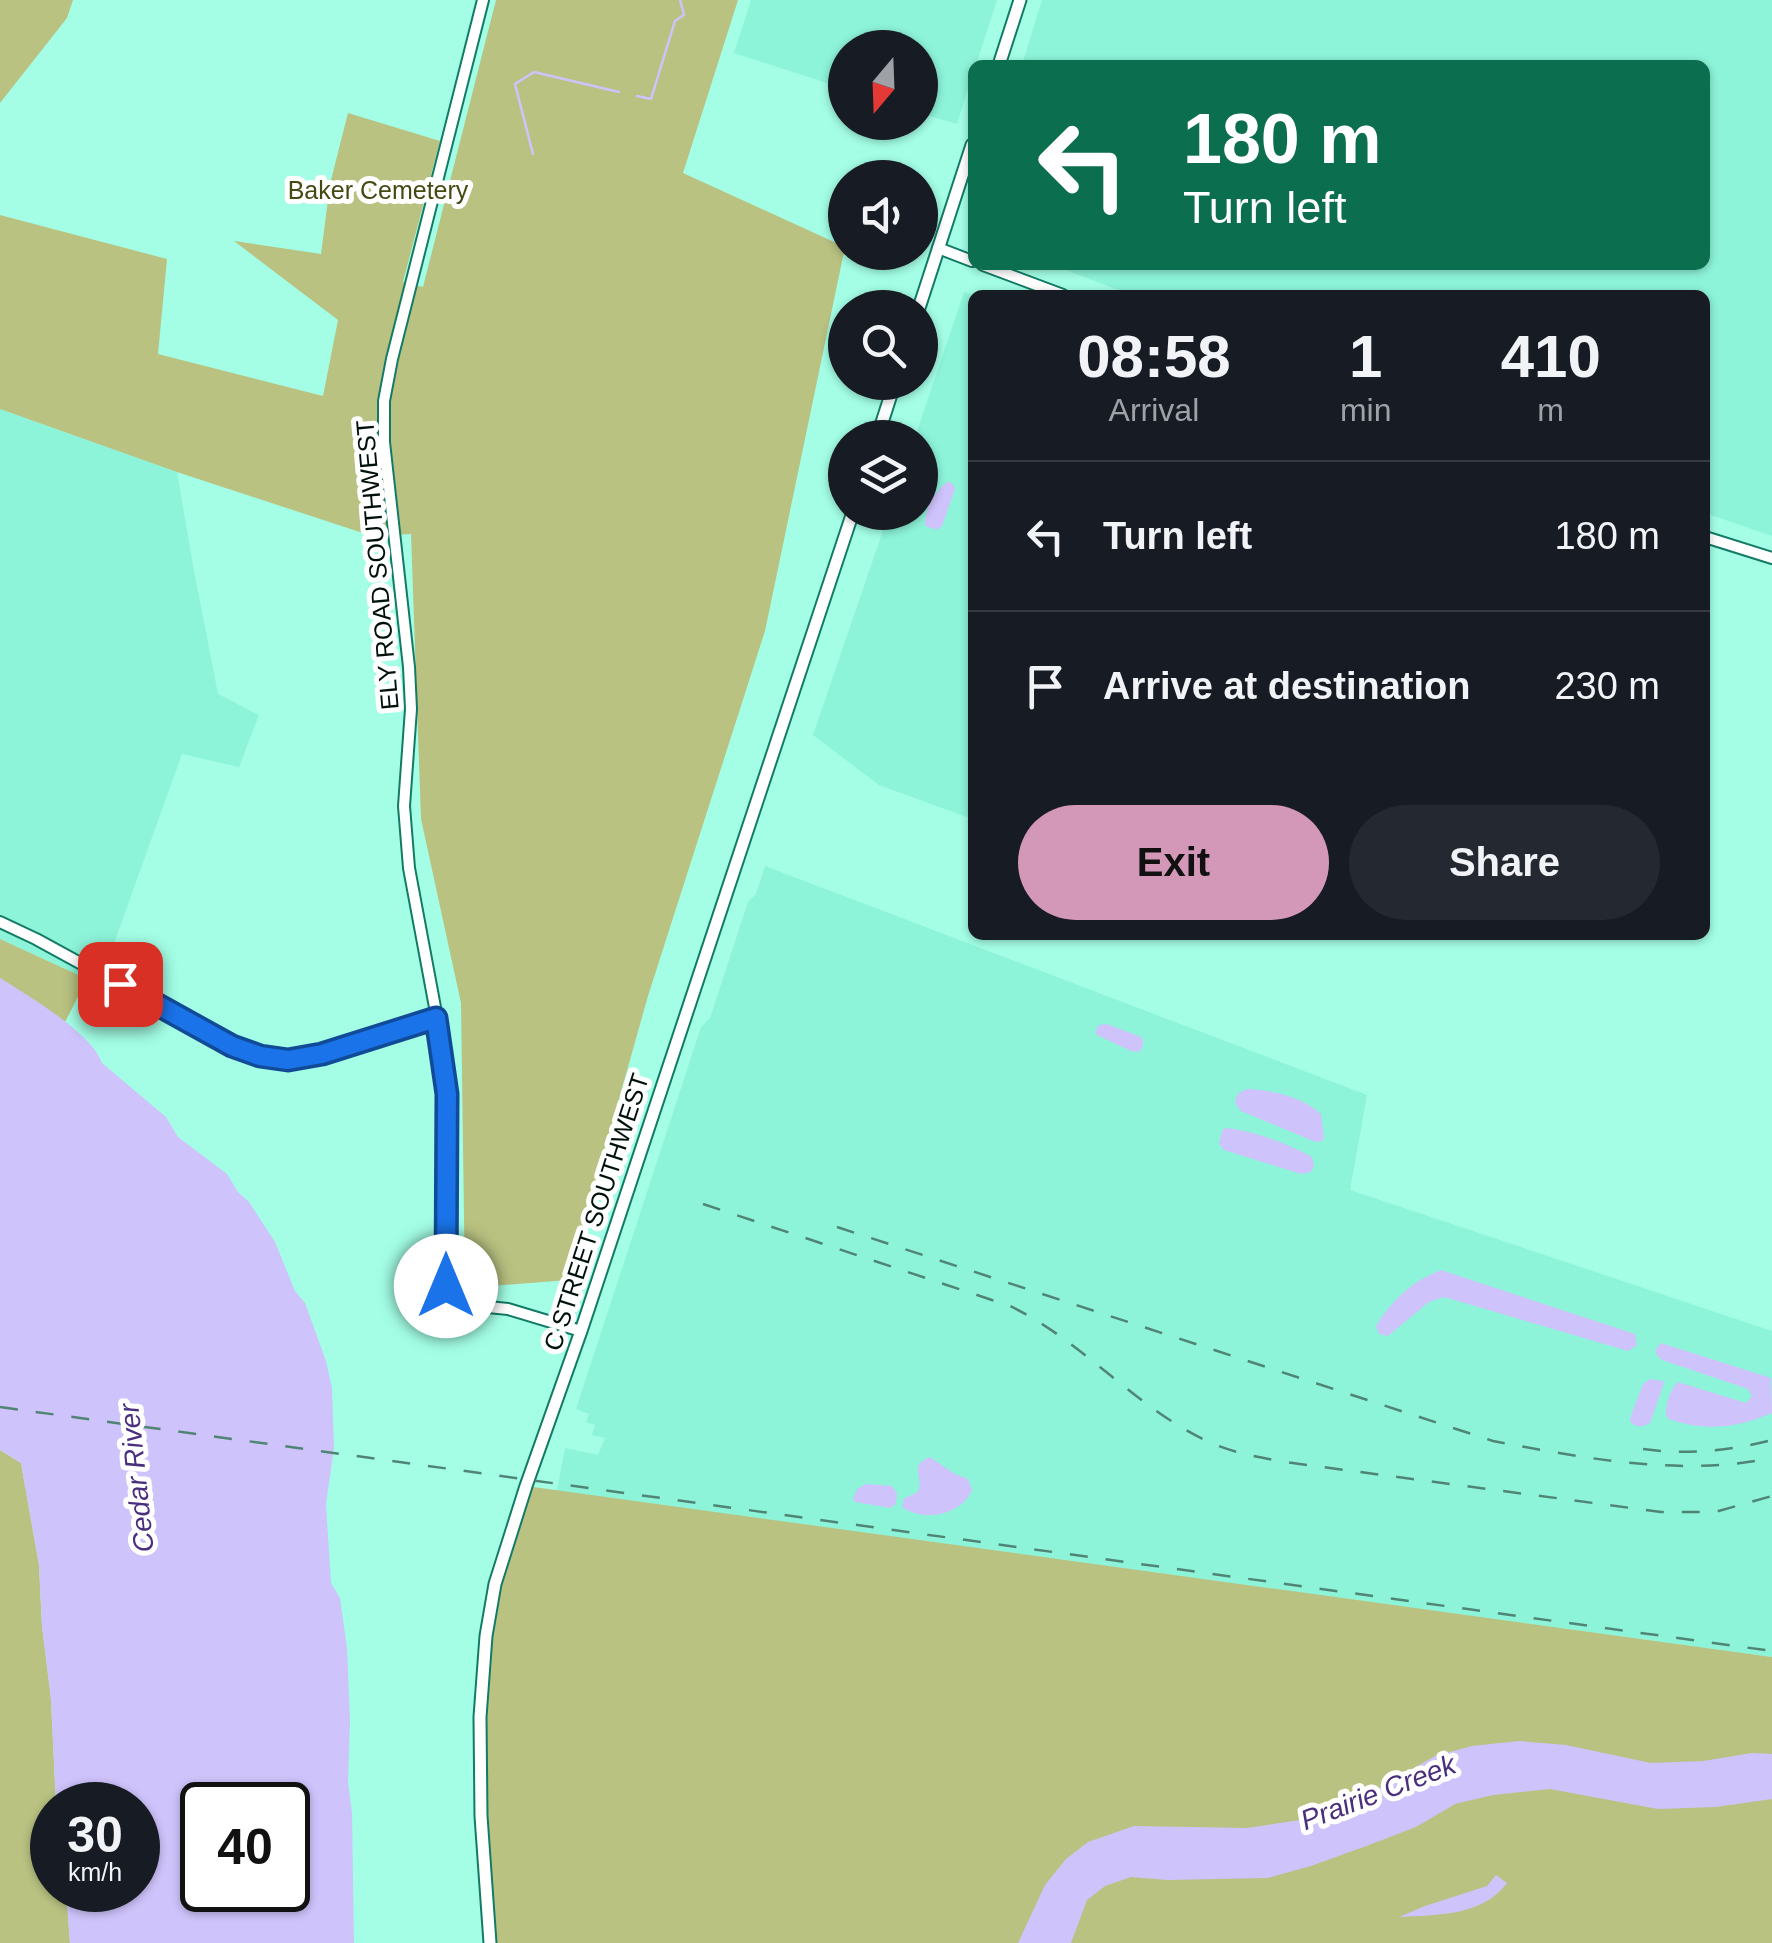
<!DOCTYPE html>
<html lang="en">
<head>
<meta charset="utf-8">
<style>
  body { margin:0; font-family:Arial,sans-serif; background:#242831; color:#f1f3f6; height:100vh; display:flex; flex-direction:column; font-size:38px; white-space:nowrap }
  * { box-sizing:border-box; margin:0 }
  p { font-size:32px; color:#9ea1a6 }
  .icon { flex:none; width:55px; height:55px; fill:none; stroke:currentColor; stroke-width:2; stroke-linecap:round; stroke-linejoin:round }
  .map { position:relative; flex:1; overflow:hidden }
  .panel { position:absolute; left:968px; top:290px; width:742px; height:650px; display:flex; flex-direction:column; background:#171b24; border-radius:15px; box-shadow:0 2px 8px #0004 }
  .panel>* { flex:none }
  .banner { position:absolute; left:968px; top:60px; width:742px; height:210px; border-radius:15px; box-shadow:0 2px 8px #0004; background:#0b6e4f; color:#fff; overflow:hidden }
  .needle { width:65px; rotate:199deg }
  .controls { position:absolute; left:828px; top:30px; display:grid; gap:20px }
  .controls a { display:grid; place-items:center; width:110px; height:110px; border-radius:50%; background:#171b24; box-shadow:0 2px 8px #0004; font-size:50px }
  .speed { position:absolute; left:30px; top:1782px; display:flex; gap:20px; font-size:50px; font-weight:700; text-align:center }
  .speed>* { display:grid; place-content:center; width:130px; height:130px; border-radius:50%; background:#171b24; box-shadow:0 2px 8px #0004; line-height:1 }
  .speed small { font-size:25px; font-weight:400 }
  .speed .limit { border:5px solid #111; border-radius:15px; background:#fff; color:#111 }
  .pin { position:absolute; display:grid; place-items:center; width:85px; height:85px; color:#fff; margin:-42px; border-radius:20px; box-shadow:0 5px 15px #0006 }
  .me { position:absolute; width:110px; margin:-55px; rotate:0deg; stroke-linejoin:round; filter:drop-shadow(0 0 8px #0008) }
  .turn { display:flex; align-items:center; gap:35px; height:210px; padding:0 50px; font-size:45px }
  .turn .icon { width:130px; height:130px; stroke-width:2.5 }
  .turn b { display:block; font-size:70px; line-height:85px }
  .eta { display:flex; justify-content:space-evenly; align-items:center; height:170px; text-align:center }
  .eta b { font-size:60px; font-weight:700; line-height:70px }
  .button { display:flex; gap:20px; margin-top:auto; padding:20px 50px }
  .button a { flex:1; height:115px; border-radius:60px; background:#d397b8; color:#111; font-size:40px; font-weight:700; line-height:115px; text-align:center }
  .button a+a { background:#242831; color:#f1f3f6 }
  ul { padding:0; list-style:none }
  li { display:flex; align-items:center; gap:30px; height:150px; padding:0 50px; border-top:2px solid #363941 }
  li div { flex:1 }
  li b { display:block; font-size:38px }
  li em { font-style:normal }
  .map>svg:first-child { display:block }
</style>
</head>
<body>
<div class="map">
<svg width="1772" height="1943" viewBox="0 0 1772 1943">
  <rect width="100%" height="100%" fill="#a3fee5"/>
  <!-- built -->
  <g fill="#8df4d9">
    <polygon points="751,0 997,0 976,65 972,65 972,76 957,124 920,113 920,48 845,48 845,89 734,53"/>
    <polygon points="1042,0 1772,0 1772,536 1705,513 1705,295 1131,295 1053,265 1705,265 1705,65 1022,65"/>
    <polygon points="964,292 973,295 972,819 879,785 813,735 889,513 920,512 920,438 915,437"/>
    <polygon points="0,409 177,472 194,571 218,694 259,715 239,767 182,754 108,960 87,979 0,939"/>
    <polygon points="765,866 1367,1095 1350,1190 1772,1331 1772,1657 557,1491 565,1448 598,1455 605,1438 592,1435 595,1425 586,1422 589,1414 576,1409 701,1027 710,1018 748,902 756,894"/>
  </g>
  <!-- green -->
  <g fill="#b9c281">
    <polygon points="0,0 73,0 67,18 0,103"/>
    <polygon points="496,0 738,0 683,173 845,247 765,631 648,996 568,1280 465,1288 461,1003 421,819 411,534 372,536 177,472 0,409 0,215 167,259 158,354 323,396 338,320 234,241 321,254 330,184 348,113 440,141 403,282 423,287"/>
    <polygon points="0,939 87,979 65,1022 0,978"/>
    <polygon points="0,1450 21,1463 39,1565 42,1626 51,1699 56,1805 52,1805 52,1890 66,1890 70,1943 0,1943"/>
    <polygon points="526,1486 1772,1657 1772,1943 490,1943 481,1816 488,1621"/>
  </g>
  <!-- water -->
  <g fill="#cfc3fb" fill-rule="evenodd">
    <path d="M 947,482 L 952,483 L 955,489 L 942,526 L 937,530 L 925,526 C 924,509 934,492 947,482 Z"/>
    <path d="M 0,978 C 27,995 92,1033 102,1063 L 166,1117 L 178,1137 L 227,1174 L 238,1192 L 249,1202 L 275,1242 L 295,1291 L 305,1303 L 326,1361 L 332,1388 L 334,1448 L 326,1504 L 331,1583 L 340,1598 L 347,1648 L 350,1721 L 348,1782 L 352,1813 L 354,1943 L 70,1943 L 66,1890 L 138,1890 L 138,1805 L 56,1805 L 51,1699 L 42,1626 L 39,1565 L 21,1463 L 0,1450 ZM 288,1805 L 288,1890 L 202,1890 L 202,1805 Z"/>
    <path d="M 1107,1024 L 1141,1037 C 1145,1042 1143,1047 1139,1052 L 1131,1051 L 1097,1035 L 1095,1032 L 1099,1025 Z"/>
    <path d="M 1248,1089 C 1272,1090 1303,1097 1321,1114 L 1324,1138 L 1321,1142 L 1313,1141 L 1241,1111 L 1235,1103 C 1236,1094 1240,1091 1248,1089 Z"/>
    <path d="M 1225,1128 C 1251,1130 1290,1144 1312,1157 L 1314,1166 L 1311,1172 L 1301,1174 L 1224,1150 L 1219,1144 L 1222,1131 Z"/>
    <path d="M 1441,1270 L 1635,1334 L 1637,1345 L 1628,1351 L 1444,1297 L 1429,1302 L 1388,1336 L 1379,1334 L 1376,1326 C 1393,1299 1411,1282 1441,1270 Z"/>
    <path d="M 1661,1343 L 1771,1378 L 1772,1413 C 1737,1428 1705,1432 1669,1419 L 1666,1416 C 1665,1406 1670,1389 1678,1382 L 1746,1403 L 1752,1396 L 1748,1389 L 1662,1360 L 1656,1354 L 1656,1349 Z"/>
    <path d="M 1650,1379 L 1663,1381 L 1664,1383 L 1650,1423 C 1643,1427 1634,1429 1630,1420 L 1631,1415 L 1643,1384 Z"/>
    <path d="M 930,1457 L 953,1473 L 968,1479 L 972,1490 C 961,1516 923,1522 902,1507 L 904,1498 C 907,1497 916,1494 918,1491 C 925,1477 907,1466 930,1457 Z"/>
    <polygon points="866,1484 892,1486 897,1493 896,1504 890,1508 855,1502 853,1499 857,1489"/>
    <polygon points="1519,1741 1566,1745 1651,1763 1703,1761 1752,1753 1772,1754 1772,1799 1716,1807 1658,1809 1550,1789 1493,1795 1455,1804 1416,1827 1369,1845 1311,1866 1267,1878 1167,1880 1131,1877 1105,1886 1087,1900 1071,1943 1018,1943 1045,1885 1066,1859 1088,1842 1134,1826 1247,1828 1306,1819 1364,1797 1435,1756 1472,1746"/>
    <path d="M 1496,1875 L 1507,1883 C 1483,1916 1437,1915 1399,1917 L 1425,1906 L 1487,1886 Z"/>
  </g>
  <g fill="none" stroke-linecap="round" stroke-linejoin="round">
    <!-- stream -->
    <g stroke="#cfc3fb" stroke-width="2.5">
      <polyline points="637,96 651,99 675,21 684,15 680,0"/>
      <polyline points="533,154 515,84 534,72 619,92"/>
    </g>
    <!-- tertiary casing -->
    <g stroke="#127b66" stroke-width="14">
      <g id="tertiary">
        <polyline points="938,248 972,261"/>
        <polyline points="983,265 1063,295"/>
        <polyline points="1705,537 1772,558"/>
        <path d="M 0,922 L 36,939 L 232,1046 C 256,1054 278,1060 303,1059 L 437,1018"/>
        <polyline points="466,1305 452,1298 445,1279 447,1094 437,1018 409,868 404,806 411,709 409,667 384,442 384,401 392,359 483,0"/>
        <polyline points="478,1306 508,1309 581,1331"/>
      </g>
    </g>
    <!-- secondary casing -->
    <g stroke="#127b66" stroke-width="15">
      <g id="secondary">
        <polyline points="999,65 1020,0"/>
        <polyline points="919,308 972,145"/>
        <polyline points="877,438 895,382"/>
        <polyline points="490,1943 481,1816 480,1717 486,1636 495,1584 526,1486 581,1331 853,512"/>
      </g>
    </g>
    <!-- tertiary -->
    <use href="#tertiary" stroke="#fff" stroke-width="10"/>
    <!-- secondary -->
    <use href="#secondary" stroke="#fff" stroke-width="11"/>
    <!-- rail -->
    <g stroke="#508576" stroke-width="2.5" stroke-dasharray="18 18" stroke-linecap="butt">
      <path d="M 703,1204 L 1010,1306 C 1083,1341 1135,1408 1209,1442 C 1233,1453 1259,1457 1285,1462 L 1661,1512 L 1715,1512 L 1772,1496"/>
      <path d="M 837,1227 L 1493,1441 C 1584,1458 1680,1477 1772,1458"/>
      <polyline points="0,1407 1772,1651"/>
      <path d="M 1643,1449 C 1687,1455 1729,1451 1772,1440"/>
    </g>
  </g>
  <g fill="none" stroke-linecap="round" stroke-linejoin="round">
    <!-- route casing -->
    <g stroke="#114b97" stroke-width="25">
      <polyline id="route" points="120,984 232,1046 260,1056 288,1060 322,1054 436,1018 447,1094 446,1286"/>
    </g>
    <!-- route -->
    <use href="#route" stroke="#1a73e8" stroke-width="18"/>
  </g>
  <g text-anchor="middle" stroke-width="10" stroke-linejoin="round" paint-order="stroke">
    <!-- park labels -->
    <g font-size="25" fill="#454a13" stroke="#fff">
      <text x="378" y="199">Baker Cemetery</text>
    </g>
    <!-- street labels -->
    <g font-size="25" fill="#00100b" stroke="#fff">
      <text transform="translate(377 565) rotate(-95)" y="9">ELY ROAD SOUTHWEST</text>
      <text transform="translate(596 1212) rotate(-72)" y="9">C STREET SOUTHWEST</text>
    </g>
    <!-- water labels -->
    <g font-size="28" font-style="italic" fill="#492f7e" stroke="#fff">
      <text transform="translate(136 1478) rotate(-96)" y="10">Cedar River</text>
      <text transform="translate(1378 1792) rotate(-21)" y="10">Prairie Creek</text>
    </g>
  </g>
</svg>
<div class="controls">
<a><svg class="needle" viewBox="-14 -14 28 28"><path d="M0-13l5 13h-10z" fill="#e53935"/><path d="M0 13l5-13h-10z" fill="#9ea1a6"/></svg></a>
<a><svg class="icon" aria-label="sound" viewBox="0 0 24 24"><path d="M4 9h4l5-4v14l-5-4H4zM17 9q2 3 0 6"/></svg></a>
<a><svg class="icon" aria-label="search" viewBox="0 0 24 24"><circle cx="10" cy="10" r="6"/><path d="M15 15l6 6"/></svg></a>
<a><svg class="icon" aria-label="layers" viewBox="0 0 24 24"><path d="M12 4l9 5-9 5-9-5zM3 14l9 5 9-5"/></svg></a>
</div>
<div class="speed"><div>30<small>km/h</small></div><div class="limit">40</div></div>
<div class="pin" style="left:120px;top:984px;background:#d93025"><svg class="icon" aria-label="arrive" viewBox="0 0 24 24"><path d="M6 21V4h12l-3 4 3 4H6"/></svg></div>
<svg class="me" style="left:446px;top:1286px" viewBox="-20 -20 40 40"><circle r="19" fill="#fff"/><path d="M0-13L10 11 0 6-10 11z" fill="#1a73e8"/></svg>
<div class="banner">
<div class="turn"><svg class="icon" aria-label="left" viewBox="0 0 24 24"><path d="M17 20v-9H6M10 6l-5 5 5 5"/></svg><div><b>180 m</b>Turn left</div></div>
</div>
<section class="panel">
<div class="eta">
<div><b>08:58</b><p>Arrival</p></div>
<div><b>1</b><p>min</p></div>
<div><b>410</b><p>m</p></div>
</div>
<ul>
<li><svg class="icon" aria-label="left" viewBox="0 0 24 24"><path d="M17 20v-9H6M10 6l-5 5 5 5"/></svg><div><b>Turn left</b></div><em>180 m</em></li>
<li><svg class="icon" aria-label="arrive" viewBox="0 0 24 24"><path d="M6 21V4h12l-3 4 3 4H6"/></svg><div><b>Arrive at destination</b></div><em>230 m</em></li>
</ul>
<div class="button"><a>Exit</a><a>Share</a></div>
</section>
</div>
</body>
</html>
